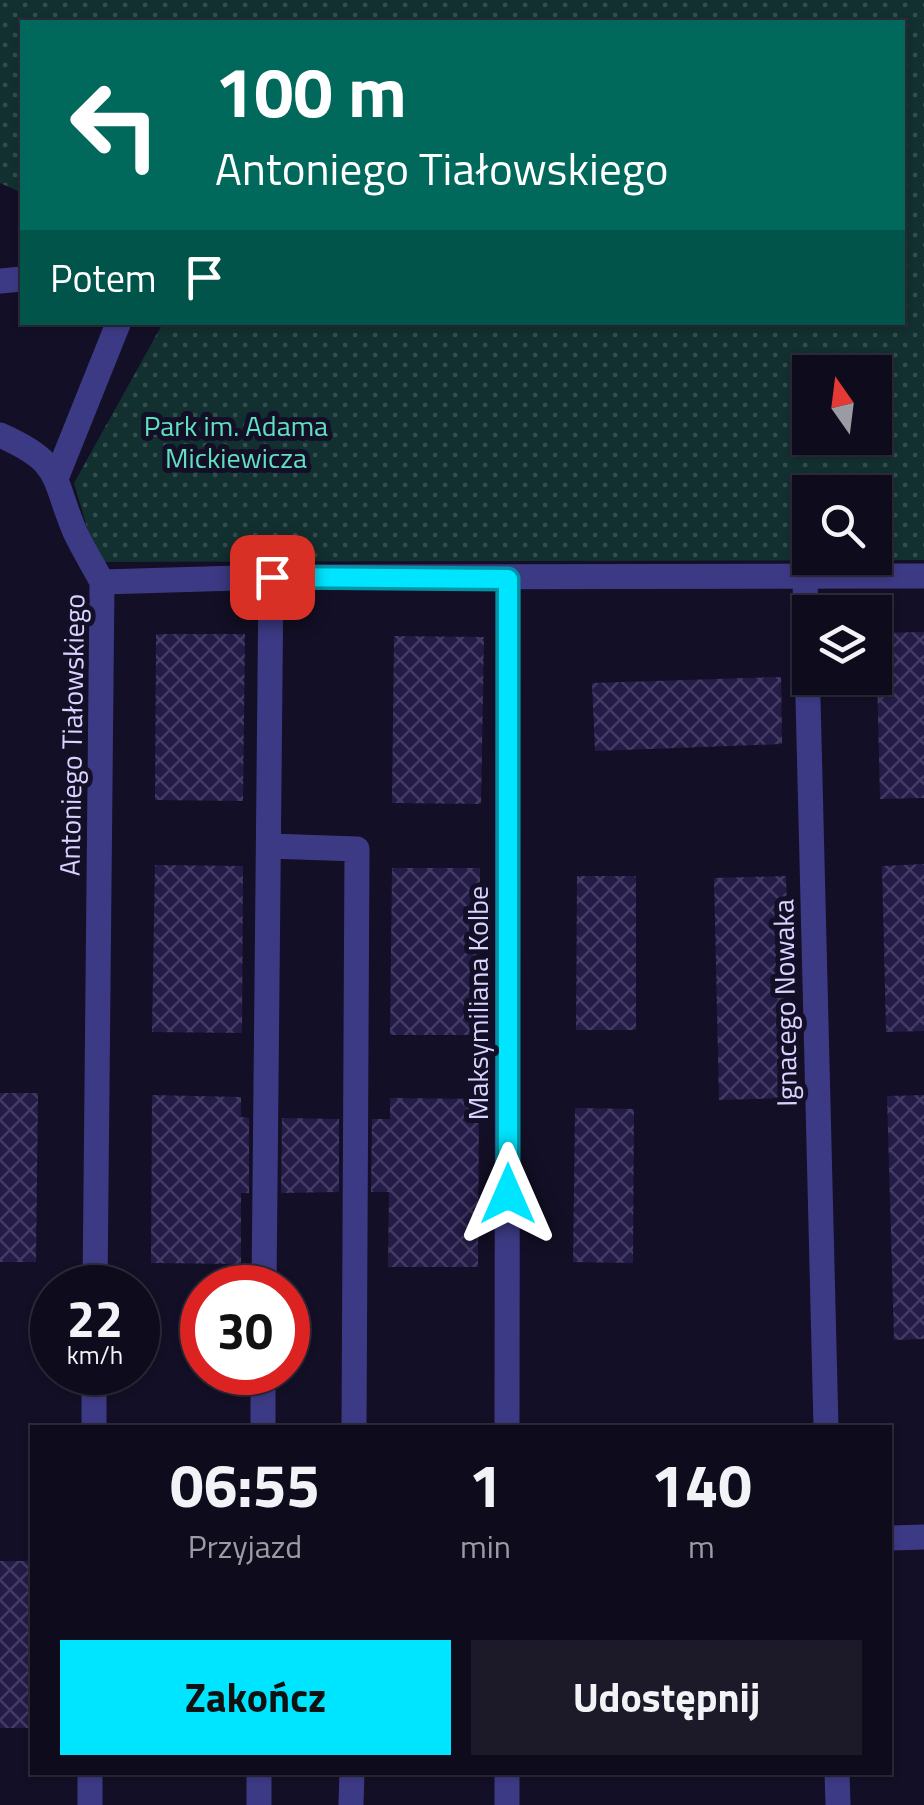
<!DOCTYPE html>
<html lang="pl">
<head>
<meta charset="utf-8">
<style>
  body { margin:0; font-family:"Titillium Web",sans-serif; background:#1c1929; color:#f1f3f6; height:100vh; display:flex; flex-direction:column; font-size:38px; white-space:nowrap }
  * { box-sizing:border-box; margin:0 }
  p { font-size:32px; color:#9b9ba3 }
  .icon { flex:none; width:55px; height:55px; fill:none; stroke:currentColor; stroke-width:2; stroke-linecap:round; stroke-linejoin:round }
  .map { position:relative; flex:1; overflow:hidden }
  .side { position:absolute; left:30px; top:1425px; width:862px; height:350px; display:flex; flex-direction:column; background:#0e0b1c; border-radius:0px; box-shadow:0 2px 8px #0004,0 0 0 2px #2e2b3b }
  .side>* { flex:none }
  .hud { position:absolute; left:20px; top:20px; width:885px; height:305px; border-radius:0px; box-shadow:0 2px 8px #0004,0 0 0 2px #2e2b3b; background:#00695c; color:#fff; overflow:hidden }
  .needle { width:65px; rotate:346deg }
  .buttons { position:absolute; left:792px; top:355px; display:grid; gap:20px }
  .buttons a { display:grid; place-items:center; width:100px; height:100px; border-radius:0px; background:#0e0b1c; box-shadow:0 2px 8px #0004,0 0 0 2px #2e2b3b; font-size:50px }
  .speed { position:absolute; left:30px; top:1265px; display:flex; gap:20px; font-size:50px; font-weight:700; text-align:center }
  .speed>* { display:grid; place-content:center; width:130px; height:130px; border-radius:50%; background:#0e0b1c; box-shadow:0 2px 8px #0004,0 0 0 2px #2e2b3b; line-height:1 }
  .speed small { font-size:25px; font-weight:400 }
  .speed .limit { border:15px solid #d22; background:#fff; color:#111 }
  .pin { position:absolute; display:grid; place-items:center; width:85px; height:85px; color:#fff; margin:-42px; border-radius:20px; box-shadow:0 5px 15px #0006 }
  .me { position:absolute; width:110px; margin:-55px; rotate:0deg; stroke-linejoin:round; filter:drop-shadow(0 0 8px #0008) }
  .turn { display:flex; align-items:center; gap:35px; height:210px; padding:0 30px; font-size:45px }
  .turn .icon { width:130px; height:130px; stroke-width:2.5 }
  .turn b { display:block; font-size:70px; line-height:85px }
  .then { display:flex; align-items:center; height:95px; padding:0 30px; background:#0003; gap:20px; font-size:38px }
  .eta { display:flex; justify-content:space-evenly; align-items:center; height:170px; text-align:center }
  .eta b { font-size:60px; font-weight:700; line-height:70px }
  .primary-button { display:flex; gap:20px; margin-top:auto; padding:20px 30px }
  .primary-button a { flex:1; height:115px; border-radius:0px; background:#00e5ff; color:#111; font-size:40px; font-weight:700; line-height:115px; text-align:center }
  .primary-button a+a { background:#1c1929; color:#f1f3f6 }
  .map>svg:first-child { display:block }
</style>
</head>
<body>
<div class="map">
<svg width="924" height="1805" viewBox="0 0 924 1805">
  <defs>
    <pattern id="grass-dots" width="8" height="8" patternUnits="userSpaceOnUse" patternTransform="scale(2.5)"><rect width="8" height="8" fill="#12302f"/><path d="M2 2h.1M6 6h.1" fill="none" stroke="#344d4e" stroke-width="1.8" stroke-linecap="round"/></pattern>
    <pattern id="building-cross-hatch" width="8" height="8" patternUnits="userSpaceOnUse" patternTransform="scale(2.5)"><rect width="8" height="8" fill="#241b47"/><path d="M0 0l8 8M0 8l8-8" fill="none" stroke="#433b63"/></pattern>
  </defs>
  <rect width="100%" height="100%" fill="#130f26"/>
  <!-- grass -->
  <path fill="url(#grass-dots)" fill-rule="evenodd" d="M 0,0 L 924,0 L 924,560 L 97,562 L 74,483 L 163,323 L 902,322 L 902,22 L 22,22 L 22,193 L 0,183 ZM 810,372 L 875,372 L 875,438 L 810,438 ZM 810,492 L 875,492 L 875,558 L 810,558 Z"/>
  <!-- building -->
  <g fill="url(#building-cross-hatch)">
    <polygon points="924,632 924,798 880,799 876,633"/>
    <polygon points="156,634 245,634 243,801 155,800"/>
    <polygon points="394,636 484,637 481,804 392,803"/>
    <polygon points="781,677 782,744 595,751 592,683"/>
    <polygon points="924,864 924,1031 886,1032 882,866"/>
    <polygon points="155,865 243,866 242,1033 152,1032"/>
    <polygon points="392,868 480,868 480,1035 390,1035"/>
    <polygon points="577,876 636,876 636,1030 576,1030"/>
    <polygon points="786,876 792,1098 719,1100 714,878"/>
    <polygon points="0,1093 38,1093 36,1262 0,1262"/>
    <polygon points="152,1095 241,1097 241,1117 249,1118 249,1193 241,1193 241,1264 151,1263"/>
    <polygon points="924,1095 924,1339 894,1340 887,1096"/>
    <polygon points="390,1098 479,1099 478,1267 388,1267 389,1192 371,1192 372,1119 390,1119"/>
    <polygon points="575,1108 634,1109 633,1263 573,1262"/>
    <polygon points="282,1118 339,1119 339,1192 281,1193"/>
    <rect x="0" y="1561" width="32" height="167"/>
  </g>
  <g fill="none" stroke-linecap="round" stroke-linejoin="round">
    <!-- minor -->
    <g stroke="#3d3a85" stroke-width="25">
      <polyline points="0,281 22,279"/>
      <path d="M 0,435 C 63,463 51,475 75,532 C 83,549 93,565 102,582 L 95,1288"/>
      <polyline points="57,476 118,324 116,322"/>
      <polyline points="805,577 826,1428"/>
      <polyline points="102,582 271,577 924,576"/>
      <polyline points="269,846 357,849 354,1428"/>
      <polyline points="264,1288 271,577"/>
      <polyline points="94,1428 94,1372"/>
      <polyline points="263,1428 263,1372"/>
      <polyline points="507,1428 508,579"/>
      <polyline points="890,1538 924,1537"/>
      <polyline points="837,1772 838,1805"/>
      <polyline points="90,1805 90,1772"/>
      <polyline points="259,1805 259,1772"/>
      <polyline points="351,1805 352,1772"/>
      <polyline points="507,1805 507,1772"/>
    </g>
  </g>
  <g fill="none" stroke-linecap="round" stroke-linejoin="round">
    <!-- route casing -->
    <g stroke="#0095a6" stroke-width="25">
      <polyline id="route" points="272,577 508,579 508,1194"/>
    </g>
    <!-- route -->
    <use href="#route" stroke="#00e5ff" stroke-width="18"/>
  </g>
  <g text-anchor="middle" stroke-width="10" stroke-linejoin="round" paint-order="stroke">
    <!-- park labels -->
    <g font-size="28" fill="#5fe0c0" stroke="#130f26">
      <text x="236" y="436">Park im. Adama<tspan x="236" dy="32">Mickiewicza</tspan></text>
    </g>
    <!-- street labels -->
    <g font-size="28" fill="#d9d4ff" stroke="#130f26">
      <text transform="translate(72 735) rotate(-89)" y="10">Antoniego Tiałowskiego</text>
      <text transform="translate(478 1003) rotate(-90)" y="10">Maksymiliana Kolbe</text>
      <text transform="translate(785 1003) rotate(-91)" y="10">Ignacego Nowaka</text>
    </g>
  </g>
</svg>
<div class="buttons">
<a><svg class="needle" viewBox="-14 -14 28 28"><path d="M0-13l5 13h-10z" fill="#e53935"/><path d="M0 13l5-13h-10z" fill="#9b9ba3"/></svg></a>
<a><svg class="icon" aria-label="search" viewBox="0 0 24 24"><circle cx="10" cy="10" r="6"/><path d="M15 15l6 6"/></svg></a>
<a><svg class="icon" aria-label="layers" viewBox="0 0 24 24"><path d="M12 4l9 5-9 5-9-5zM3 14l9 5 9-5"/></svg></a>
</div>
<div class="speed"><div>22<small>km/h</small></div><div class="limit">30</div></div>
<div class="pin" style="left:272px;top:577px;background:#d93025"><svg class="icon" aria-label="arrive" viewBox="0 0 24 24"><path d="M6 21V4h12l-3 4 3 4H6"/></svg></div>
<svg class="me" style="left:508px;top:1194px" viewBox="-20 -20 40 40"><path d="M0-17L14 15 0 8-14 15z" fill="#00e5ff" stroke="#fff" stroke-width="4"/></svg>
<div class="hud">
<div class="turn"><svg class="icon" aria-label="left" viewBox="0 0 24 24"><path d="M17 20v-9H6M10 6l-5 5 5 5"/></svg><div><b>100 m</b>Antoniego Tiałowskiego</div></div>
<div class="then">Potem<svg class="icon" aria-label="arrive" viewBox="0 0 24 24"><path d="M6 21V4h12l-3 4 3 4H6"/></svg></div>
</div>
<section class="side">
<div class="eta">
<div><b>06:55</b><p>Przyjazd</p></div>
<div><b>1</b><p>min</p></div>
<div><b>140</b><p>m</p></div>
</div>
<div class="primary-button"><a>Zakończ</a><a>Udostępnij</a></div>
</section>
</div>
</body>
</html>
